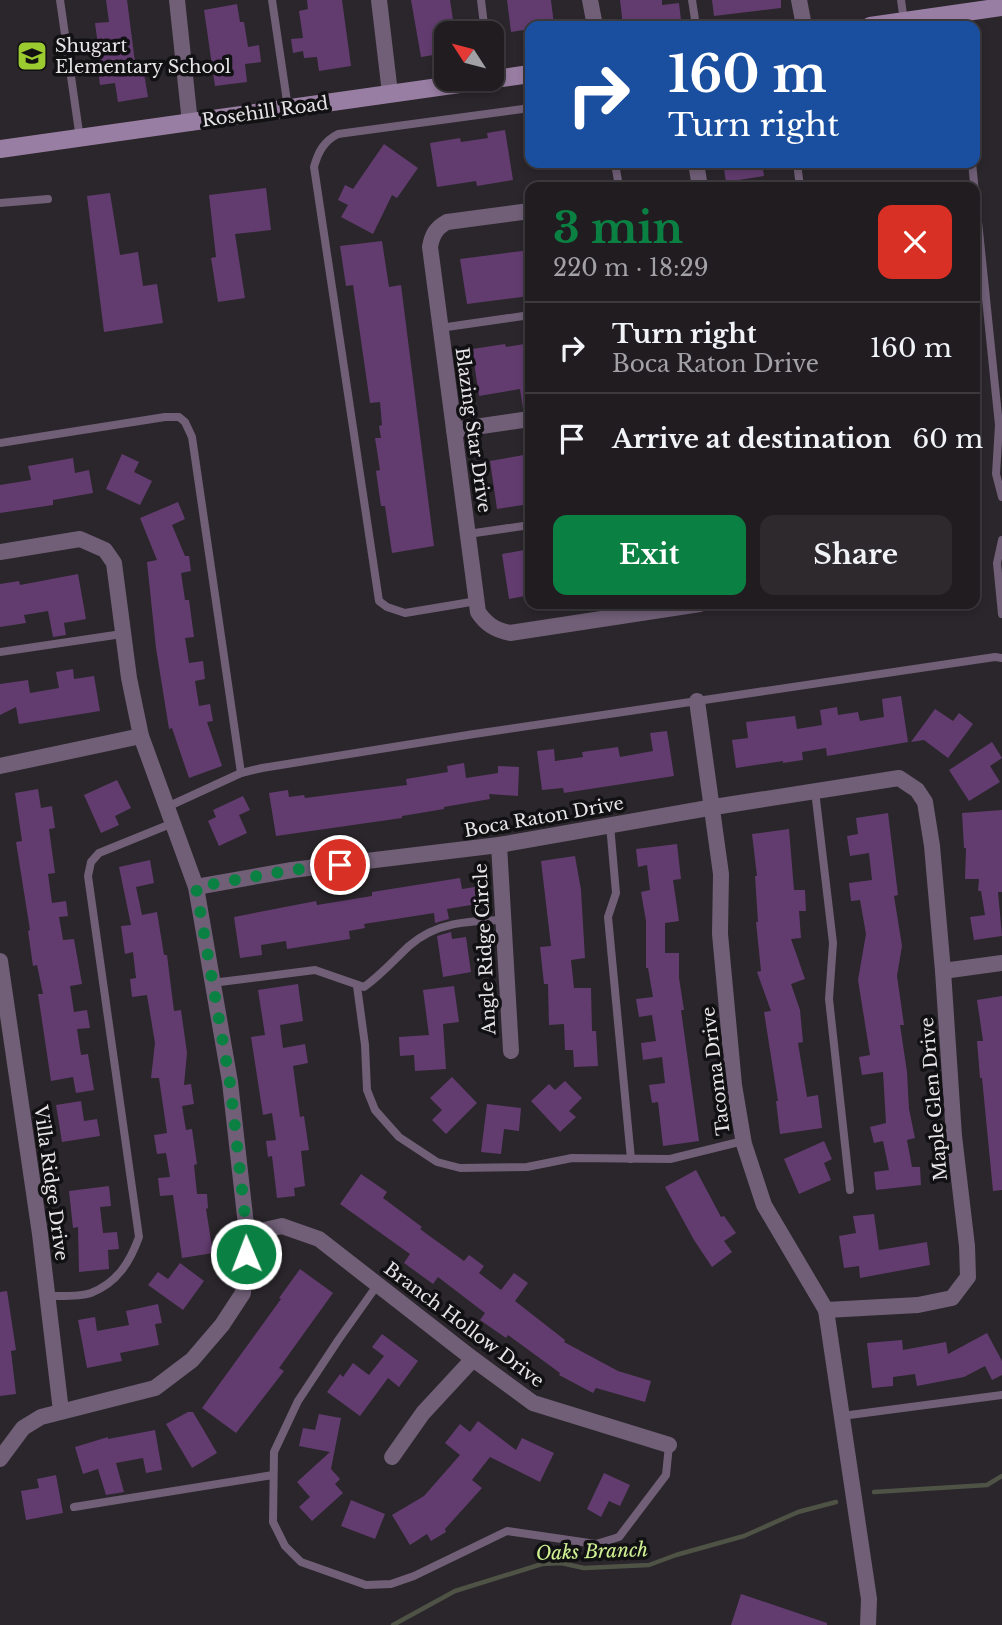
<!DOCTYPE html>
<html lang="en">
<head>
<meta charset="utf-8">
<style>
  body { margin:0; font-family:"Libre Baskerville",serif; background:#2d292d; color:#f1f3f6; height:100vh; display:flex; flex-direction:column; font-size:26px; white-space:nowrap }
  * { box-sizing:border-box; margin:0 }
  p { font-size:23px; color:#a2a1a5 }
  .icon { flex:none; width:38px; height:38px; fill:none; stroke:currentColor; stroke-width:2; stroke-linecap:round; stroke-linejoin:round }
  .map { position:relative; flex:1; overflow:hidden }
  .details { position:absolute; left:525px; top:182px; width:455px; height:427px; display:flex; flex-direction:column; background:#201c20; border-radius:14px; box-shadow:0 4px 10px #0003,0 0 0 2px #3d3a3e }
  .details>* { flex:none }
  .top-card { position:absolute; left:525px; top:21px; width:455px; height:147px; border-radius:14px; box-shadow:0 4px 10px #0003,0 0 0 2px #3d3a3e; background:#1a4fa0; color:#fff; overflow:hidden }
  .needle { width:46px; rotate:306deg }
  .controls { position:absolute; left:434px; top:21px; display:grid; gap:14px }
  .controls a { display:grid; place-items:center; width:70px; height:70px; border-radius:14px; background:#201c20; box-shadow:0 4px 10px #0003,0 0 0 2px #3d3a3e; font-size:35px }
  .pin { position:absolute; display:grid; place-items:center; width:60px; height:60px; color:#fff; margin:-30px; border:4px solid #fff; border-radius:50%; box-shadow:0 2px 7px #0007 }
  .me { position:absolute; width:77px; margin:-38px; rotate:359deg; stroke-linejoin:round; filter:drop-shadow(0 0 5px #0008) }
  .turn { display:flex; align-items:center; gap:24px; height:147px; padding:0 28px; font-size:32px }
  .turn .icon { width:91px; height:91px; stroke-width:2.5 }
  .turn b { display:block; font-size:49px; line-height:60px }
  .round { display:grid; place-items:center; flex:none; width:74px; height:74px; border-radius:14px; background:#2d292d }
  .headline { display:flex; align-items:center; justify-content:space-between; height:119px; padding:0 28px }
  h1 { font-size:42px; font-weight:700; line-height:52px; color:#0b8043 }
  .action { display:flex; gap:14px; margin-top:auto; padding:14px 28px }
  .action a { flex:1; height:80px; border-radius:14px; background:#0b8043; color:#fff; font-size:28px; font-weight:700; line-height:80px; text-align:center }
  .action a+a { background:#2d292d; color:#f1f3f6 }
  ul { padding:0; list-style:none }
  li { display:flex; align-items:center; gap:21px; height:91px; padding:0 28px; border-top:2px solid #3d3a3e }
  li div { flex:1 }
  li b { display:block; font-size:26px }
  li em { font-style:normal }
  .map>svg:first-child { display:block }
</style>
</head>
<body>
<div class="map">
<svg width="1002" height="1625" viewBox="0 0 1002 1625">
  <rect width="100%" height="100%" fill="#2a262b"/>
  <g fill="none" stroke-linecap="round" stroke-linejoin="round">
    <!-- stream -->
    <g stroke="#4e5346" stroke-width="4.5">
      <polyline points="874,1492 987,1485 1002,1476"/>
      <polyline points="393,1625 455,1591 542,1564 561,1563 584,1568 649,1565 676,1555 744,1536 798,1512 836,1502"/>
    </g>
  </g>
  <!-- building -->
  <g fill="#623c6f">
    <polygon points="106,0 127,0 135,62 142,61 148,97 118,102 115,83 100,85 98,69 101,68 95,23 109,22"/>
    <polygon points="307,0 342,0 351,66 319,71 317,57 304,58 303,51 293,53 291,39 303,38 299,11 308,9"/>
    <polygon points="411,0 450,0 455,33 446,33 446,53 421,57"/>
    <polygon points="507,0 551,0 554,25 530,26 530,29 511,32"/>
    <polygon points="620,0 662,0 662,5 679,3 681,20 623,26"/>
    <polygon points="712,0 781,0 781,8 714,16"/>
    <polygon points="237,4 240,22 244,22 248,47 259,45 261,62 245,64 247,82 215,86 204,10"/>
    <polygon points="505,130 513,180 477,186 476,181 437,187 430,143 460,138 461,142 488,138 487,133"/>
    <polygon points="384,144 418,168 397,198 392,195 373,234 341,217 348,205 338,200 345,185 353,189"/>
    <polygon points="723,163 762,163 764,176 726,182"/>
    <polygon points="266,188 271,230 235,234 245,298 218,302 211,258 216,257 209,195"/>
    <polygon points="110,193 120,255 138,252 143,286 157,284 163,323 104,332 87,196"/>
    <polygon points="382,241 389,287 401,285 434,546 392,553 385,506 381,506 376,471 380,470 375,438 381,438 379,426 382,425 380,402 370,403 353,285 346,286 340,246"/>
    <polygon points="530,250 530,296 467,304 460,259"/>
    <polygon points="530,343 530,409 523,409 520,389 479,396 472,349 505,344 506,347"/>
    <polygon points="122,454 139,462 134,472 152,481 140,505 106,489"/>
    <polygon points="524,455 530,504 497,509 490,461"/>
    <polygon points="73,458 75,473 89,470 93,493 53,500 53,505 0,513 0,485 31,480 28,466"/>
    <polygon points="178,502 185,519 172,525 185,556 189,556 191,571 181,573 185,600 189,600 194,637 185,638 189,663 203,661 205,679 195,681 199,706 210,704 213,721 207,722 222,766 189,778 172,728 169,729 156,648 147,562 157,560 140,518"/>
    <polygon points="530,549 530,595 509,599 502,554"/>
    <polygon points="78,574 86,619 64,623 66,635 53,637 48,611 24,615 26,623 0,627 0,584 19,581 20,585"/>
    <polygon points="73,669 74,679 94,676 100,711 19,724 16,707 0,715 0,684 28,680 30,693 59,688 56,672"/>
    <polygon points="901,696 908,742 827,756 826,748 802,752 803,760 783,763 783,761 736,768 732,740 748,738 746,722 795,716 797,729 822,725 820,710 837,707 838,715 858,712 860,721 884,717 882,699"/>
    <polygon points="935,709 953,721 959,713 973,724 948,758 924,740 911,742"/>
    <polygon points="667,731 674,776 564,793 563,788 542,790 537,751 554,749 555,761 583,757 582,752 618,747 620,757 653,751 650,733"/>
    <polygon points="992,742 1002,758 990,766 1000,782 969,801 949,770"/>
    <polygon points="464,763 466,778 498,773 498,766 519,767 518,796 489,794 490,799 444,807 444,809 402,816 402,818 276,836 269,793 288,790 289,797 304,795 305,798 407,785 406,779 448,772 447,766"/>
    <polygon points="117,780 131,808 115,816 119,825 101,833 84,795"/>
    <polygon points="38,789 41,808 52,806 55,828 49,829 55,873 48,874 52,903 66,901 68,916 59,917 63,940 74,939 82,984 70,986 74,1012 87,1010 90,1028 77,1029 81,1055 88,1054 94,1090 76,1093 73,1077 51,1081 38,994 43,994 37,965 33,966 28,931 30,930 16,842 22,841 15,793"/>
    <polygon points="243,796 250,810 239,815 247,833 219,846 208,821 216,817 213,810"/>
    <polygon points="1002,810 1002,892 998,892 1002,936 974,940 970,917 985,915 981,891 978,891 979,879 965,879 966,848 964,848 962,813"/>
    <polygon points="888,813 898,895 894,896 902,946 897,976 904,1025 900,1025 907,1072 909,1109 915,1138 907,1140 912,1167 920,1167 921,1185 876,1190 874,1172 889,1170 883,1141 874,1143 870,1127 886,1123 883,1072 862,1075 859,1057 870,1055 858,980 866,934 860,900 851,901 849,883 872,880 869,853 850,856 847,836 858,834 856,818"/>
    <polygon points="789,829 794,890 805,890 806,911 799,911 801,938 791,939 805,979 791,984 800,1010 803,1042 798,1043 807,1097 818,1095 822,1128 780,1134 776,1101 778,1101 764,1012 771,1011 757,972 761,971 756,922 758,922 755,876 757,876 752,834"/>
    <polygon points="677,844 681,879 673,880 679,921 665,923 665,953 679,953 679,978 684,1010 681,1010 699,1141 663,1146 658,1102 652,1103 649,1085 665,1083 662,1057 643,1060 641,1043 656,1041 652,1015 639,1017 636,999 653,997 648,968 646,968 646,921 641,892 650,890 647,865 638,867 636,849"/>
    <polygon points="575,856 581,890 585,958 571,960 574,988 591,988 592,1031 596,1031 598,1066 574,1067 573,1050 565,1050 564,1024 549,1025 548,984 544,984 540,947 551,946 541,861"/>
    <polygon points="150,860 154,883 136,887 142,915 157,912 164,955 167,955 174,1011 181,1010 187,1053 184,1085 191,1084 194,1104 182,1106 186,1130 192,1129 197,1164 194,1165 197,1194 207,1194 208,1208 206,1209 213,1253 182,1258 173,1195 160,1196 158,1178 170,1177 166,1153 157,1154 154,1135 167,1133 159,1078 151,1078 155,1043 147,995 132,997 130,979 136,978 133,952 125,954 121,926 131,925 119,867"/>
    <polygon points="460,878 462,889 475,887 477,904 447,909 449,919 435,923 434,913 364,924 365,928 349,931 350,939 287,949 286,941 261,945 262,955 240,958 234,917 316,901 317,905 372,896 372,892"/>
    <polygon points="451,932 452,939 466,937 471,972 443,977 437,936"/>
    <polygon points="298,984 303,1021 280,1025 283,1048 305,1044 308,1063 293,1066 300,1117 304,1116 309,1150 301,1151 305,1186 294,1188 295,1196 277,1198 272,1156 268,1157 266,1141 276,1140 272,1113 263,1115 251,1037 265,1035 258,990"/>
    <polygon points="454,986 459,1022 443,1024 446,1069 415,1071 414,1055 400,1056 399,1037 429,1035 423,990"/>
    <polygon points="1002,996 1002,1190 993,1191 982,1078 980,1078 977,1041 983,1041 977,1000"/>
    <polygon points="452,1077 477,1103 446,1134 432,1120 442,1110 430,1098"/>
    <polygon points="565,1081 582,1098 569,1111 576,1117 560,1132 531,1101 549,1084 555,1090"/>
    <polygon points="81,1101 84,1121 97,1119 100,1136 62,1142 56,1105"/>
    <polygon points="487,1104 521,1108 519,1131 504,1129 501,1154 481,1152"/>
    <polygon points="824,1141 832,1159 824,1163 831,1180 799,1194 784,1159"/>
    <polygon points="696,1170 721,1217 724,1216 736,1233 724,1241 732,1252 712,1267 694,1240 665,1187"/>
    <polygon points="361,1174 387,1192 383,1198 422,1227 420,1229 464,1261 469,1255 484,1266 479,1273 501,1290 514,1273 528,1283 515,1301 565,1340 564,1342 618,1371 651,1381 645,1402 596,1388 593,1393 559,1375 560,1373 508,1335 506,1338 480,1320 485,1313 438,1277 433,1284 404,1263 410,1254 340,1204"/>
    <polygon points="109,1186 111,1206 100,1207 103,1233 117,1232 119,1249 108,1250 109,1269 79,1272 78,1227 73,1228 69,1191"/>
    <polygon points="874,1214 879,1250 927,1242 930,1265 860,1278 859,1266 844,1268 839,1236 856,1233 853,1216"/>
    <polygon points="180,1263 204,1281 183,1310 148,1285 158,1272 168,1279"/>
    <polygon points="300,1269 333,1293 279,1368 284,1371 236,1433 202,1408 281,1299 279,1298"/>
    <polygon points="7,1291 16,1350 11,1351 16,1394 0,1396 0,1292"/>
    <polygon points="158,1304 162,1323 155,1324 159,1345 120,1353 122,1361 87,1368 78,1320 95,1317 97,1331 129,1325 126,1311"/>
    <polygon points="987,1333 1002,1361 1002,1375 992,1380 985,1366 964,1377 917,1386 915,1374 893,1377 893,1386 872,1388 867,1343 902,1340 903,1350 946,1342 948,1354"/>
    <polygon points="382,1334 418,1361 399,1387 388,1378 360,1416 327,1392 340,1374 343,1377 353,1363 369,1375 384,1356 372,1347"/>
    <polygon points="188,1412 193,1412 217,1453 192,1468 166,1424"/>
    <polygon points="319,1414 341,1418 331,1469 340,1479 335,1484 343,1493 312,1521 299,1507 310,1497 297,1482 330,1452 299,1446 303,1428 315,1430"/>
    <polygon points="478,1421 516,1450 522,1438 554,1453 540,1482 490,1457 472,1480 482,1488 445,1529 446,1532 431,1541 427,1534 410,1545 392,1515 424,1496 460,1455 445,1443 460,1424 470,1432"/>
    <polygon points="155,1430 162,1470 146,1473 143,1458 116,1463 124,1492 106,1495 98,1469 83,1474 75,1447 108,1437 108,1439"/>
    <polygon points="604,1473 630,1485 620,1506 609,1501 601,1517 587,1509"/>
    <polygon points="56,1475 63,1513 26,1520 21,1491 39,1488 37,1479"/>
    <polygon points="351,1500 385,1514 375,1539 341,1526"/>
    <polygon points="741,1594 827,1623 827,1625 731,1625"/>
  </g>
  <g fill="none" stroke-linecap="round" stroke-linejoin="round">
    <!-- lane -->
    <g stroke="#705f77" stroke-width="8">
      <polyline points="60,0 80,139"/>
      <polyline points="272,0 288,108"/>
      <polyline points="481,0 485,33"/>
      <polyline points="692,0 696,26"/>
      <polyline points="901,0 904,21"/>
      <polyline points="615,163 619,187"/>
      <polyline points="797,163 800,187"/>
      <polyline points="972,163 999,425 996,474 1002,497"/>
      <polyline points="0,203 48,199"/>
      <polyline points="440,328 530,315"/>
      <polyline points="0,443 165,417 179,417 185,422 192,437 241,773"/>
      <polyline points="468,534 530,525"/>
      <polyline points="1002,540 997,563 1002,614"/>
      <path d="M 477,601 L 405,613 L 387,607 L 379,601 L 314,167 C 318,152 324,141 338,134 L 530,108"/>
      <polyline points="0,652 122,634"/>
      <polyline points="815,791 833,943 829,999 850,1190"/>
      <polyline points="167,807 241,773 262,768 474,734 995,657 1002,658"/>
      <polyline points="610,825 616,893 608,917 631,1159"/>
      <path d="M 212,983 L 315,970 L 364,987 C 381,975 393,961 409,946 C 436,922 468,921 503,920"/>
      <polyline points="357,986 365,1045 367,1090 375,1110 399,1137 437,1162 460,1168 527,1167 572,1158 670,1159 743,1141"/>
      <polyline points="378,1284 339,1339 298,1401 274,1452 273,1522 285,1546 301,1562 366,1585 391,1584 414,1576 507,1531 596,1544 619,1537 666,1475 669,1445"/>
      <path d="M 47,1296 C 61,1296 79,1297 91,1293 C 117,1283 130,1262 139,1237 L 88,876 L 91,862 L 99,853 L 173,823"/>
      <polyline points="842,1416 1002,1395"/>
      <polyline points="74,1507 273,1475"/>
    </g>
    <!-- street -->
    <g stroke="#705f77" stroke-width="16">
      <polyline points="177,0 190,123"/>
      <polyline points="379,0 390,93"/>
      <polyline points="590,0 595,26"/>
      <polyline points="799,0 804,26"/>
      <polyline points="696,163 700,187"/>
      <path d="M 530,211 L 447,222 C 436,228 432,235 430,247 L 478,612 C 486,624 495,630 510,633 L 700,604"/>
      <polyline points="454,430 530,419"/>
      <polyline points="0,552 80,539 105,550 114,563 129,678 141,736 196,887 230,1082 247,1234 243,1293 222,1325 192,1360 155,1388 41,1417 23,1428 0,1459"/>
      <polyline points="697,701 721,874 720,934 734,1085 744,1144 764,1205 826,1310 869,1599 868,1625"/>
      <polyline points="0,766 141,736"/>
      <polyline points="499,845 511,1051"/>
      <polyline points="196,887 292,870 499,845 714,807 899,778 917,790 925,802 932,846 943,971 954,1136 967,1246 968,1277 952,1298 918,1305 826,1310"/>
      <polyline points="0,961 40,1234 61,1411"/>
      <polyline points="943,971 1002,963"/>
      <polyline points="247,1234 282,1226 319,1239 473,1359 533,1403 669,1445"/>
      <polyline points="392,1457 423,1413 473,1359"/>
    </g>
    <!-- secondary -->
    <g stroke="#997ea3" stroke-width="18">
      <polyline points="870,26 1002,7"/>
      <polyline points="0,149 530,74"/>
    </g>
  </g>
  <g fill="none" stroke-linecap="round" stroke-linejoin="round">
    <!-- route -->
    <polyline stroke="#0b8043" stroke-width="12" stroke-dasharray="0 21.6" points="246,1254 247,1234 230,1083 196,887 292,870 340,865"/>
  </g>
  <!-- icons -->
  <defs>
    <g id="school-square" transform="scale(1.575)"><rect x="-9" y="-9" width="18" height="18" rx="4" fill="#9cca31" stroke="#111012"/><path d="M0-5L7-2L0 1L-7-2ZM-4 1L0 2.5L4 1V4Q0 6-4 4Z" fill="#111"/></g>
  </defs>
  <g fill-rule="evenodd">
    <use href="#school-square" x="32" y="56"/>
  </g>
  <g text-anchor="middle" stroke-width="7" stroke-linejoin="round" paint-order="stroke">
    <!-- poi labels -->
    <g font-size="18" fill="#e8e5e9" stroke="#111012" text-anchor="start">
      <text x="55" y="52">Shugart<tspan x="55" dy="21">Elementary School</tspan></text>
    </g>
    <!-- street labels -->
    <g font-size="18" fill="#e8e5e9" stroke="#111012">
      <text transform="translate(265 112) rotate(-8)" y="6">Rosehill Road</text>
      <text transform="translate(473 430) rotate(82)" y="6">Blazing Star Drive</text>
      <text transform="translate(544 817) rotate(-10)" y="6">Boca Raton Drive</text>
      <text transform="translate(485 949) rotate(-93)" y="6">Angle Ridge Circle</text>
      <text transform="translate(716 1071) rotate(-97)" y="6">Tacoma Drive</text>
      <text transform="translate(934 1099) rotate(-95)" y="6">Maple Glen Drive</text>
      <text transform="translate(51 1183) rotate(82)" y="6">Villa Ridge Drive</text>
      <text transform="translate(464 1325) rotate(37)" y="6">Branch Hollow Drive</text>
    </g>
    <!-- water labels -->
    <g font-size="19" font-style="italic" fill="#d0f295" stroke="#111012">
      <text transform="translate(592 1551) rotate(-2)" y="7">Oaks Branch</text>
    </g>
  </g>
</svg>
<div class="controls">
<a><svg class="needle" viewBox="-14 -14 28 28"><path d="M0-13l5 13h-10z" fill="#e53935"/><path d="M0 13l5-13h-10z" fill="#a2a1a5"/></svg></a>
</div>
<div class="pin" style="left:340px;top:865px;background:#d93025"><svg class="icon" aria-label="arrive" viewBox="0 0 24 24"><path d="M6 21V4h12l-3 4 3 4H6"/></svg></div>
<svg class="me" style="left:246px;top:1254px" viewBox="-20 -20 40 40"><circle r="17" fill="#0b8043" stroke="#fff" stroke-width="3"/><path d="M0-11L8 9 0 5-8 9z" fill="#fff"/></svg>
<div class="top-card">
<div class="turn"><svg class="icon" aria-label="right" viewBox="0 0 24 24"><path d="M7 20v-9h11M14 6l5 5-5 5"/></svg><div><b>160 m</b>Turn right</div></div>
</div>
<section class="details">
<div class="headline"><div><h1>3 min</h1><p>220 m · 18:29</p></div><a class="round" style="background:#d93025;color:#fff"><svg class="icon" aria-label="close" viewBox="0 0 24 24"><path d="M6 6l12 12M18 6L6 18"/></svg></a></div>
<ul>
<li><svg class="icon" aria-label="right" viewBox="0 0 24 24"><path d="M7 20v-9h11M14 6l5 5-5 5"/></svg><div><b>Turn right</b><p>Boca Raton Drive</p></div><em>160 m</em></li>
<li><svg class="icon" aria-label="arrive" viewBox="0 0 24 24"><path d="M6 21V4h12l-3 4 3 4H6"/></svg><div><b>Arrive at destination</b></div><em>60 m</em></li>
</ul>
<div class="action"><a>Exit</a><a>Share</a></div>
</section>
</div>
</body>
</html>
